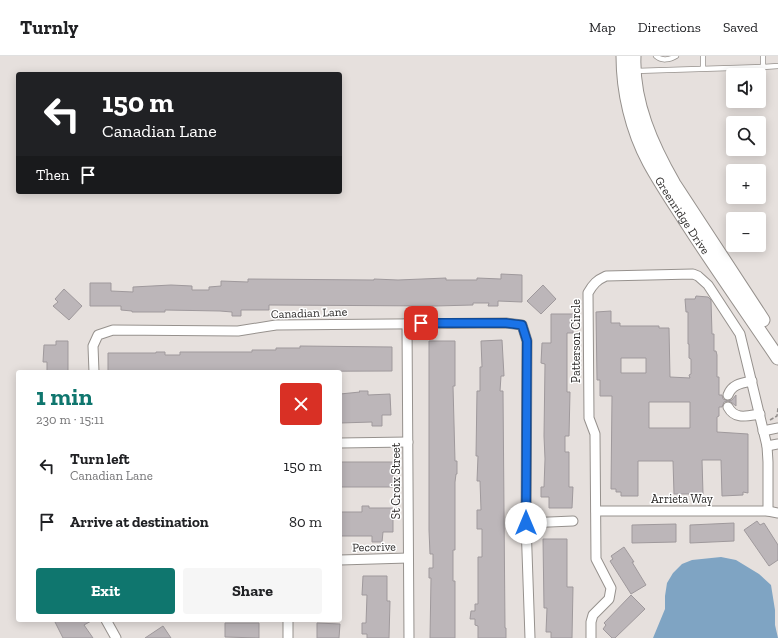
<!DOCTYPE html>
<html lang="en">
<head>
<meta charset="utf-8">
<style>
  body { margin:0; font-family:"Zilla Slab",serif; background:#f6f6f6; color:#202124; height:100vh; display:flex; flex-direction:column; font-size:15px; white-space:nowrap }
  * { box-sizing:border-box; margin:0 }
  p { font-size:13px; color:#757577 }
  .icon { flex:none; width:22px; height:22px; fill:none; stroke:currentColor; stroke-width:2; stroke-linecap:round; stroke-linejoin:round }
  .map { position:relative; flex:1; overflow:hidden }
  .panel { position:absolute; left:16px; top:314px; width:326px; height:252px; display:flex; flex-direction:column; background:#fff; border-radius:4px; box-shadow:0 2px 10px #0003 }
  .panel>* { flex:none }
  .banner { position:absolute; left:16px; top:16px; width:326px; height:122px; border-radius:4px; box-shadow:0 2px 10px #0003; background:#202124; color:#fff; overflow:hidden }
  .buttons { position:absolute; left:726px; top:12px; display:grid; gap:8px }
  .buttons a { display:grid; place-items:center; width:40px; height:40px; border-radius:4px; background:#fff; box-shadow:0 2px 10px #0003; font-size:20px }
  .pin { position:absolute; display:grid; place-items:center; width:34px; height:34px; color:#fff; margin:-17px; border-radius:8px; box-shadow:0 2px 6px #0006 }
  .me { position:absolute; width:44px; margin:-22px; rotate:0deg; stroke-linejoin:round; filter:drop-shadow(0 0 3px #0008) }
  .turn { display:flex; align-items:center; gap:14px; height:84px; padding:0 20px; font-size:18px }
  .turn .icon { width:52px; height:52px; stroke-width:2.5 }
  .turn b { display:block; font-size:28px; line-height:34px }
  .then { display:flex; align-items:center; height:38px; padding:0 20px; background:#0003; gap:8px; font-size:15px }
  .round { display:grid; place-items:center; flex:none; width:42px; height:42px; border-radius:4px; background:#f6f6f6 }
  .headline { display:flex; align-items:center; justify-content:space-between; height:68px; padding:0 20px }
  h1 { font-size:24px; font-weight:700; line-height:30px; color:#0f766e }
  .action { display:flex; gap:8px; margin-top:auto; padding:8px 20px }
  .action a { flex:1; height:46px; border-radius:4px; background:#0f766e; color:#fff; font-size:16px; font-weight:700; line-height:46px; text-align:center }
  .action a+a { background:#f6f6f6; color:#202124 }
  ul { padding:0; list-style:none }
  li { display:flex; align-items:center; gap:12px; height:56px; padding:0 20px }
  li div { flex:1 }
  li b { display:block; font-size:15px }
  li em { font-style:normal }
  header { display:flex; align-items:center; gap:24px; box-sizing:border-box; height:56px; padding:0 20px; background:#fff; border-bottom:1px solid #e0e0e0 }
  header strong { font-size:19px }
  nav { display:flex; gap:22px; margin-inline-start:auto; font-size:14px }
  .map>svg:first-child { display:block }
</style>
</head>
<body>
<header>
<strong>Turnly</strong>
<nav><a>Map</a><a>Directions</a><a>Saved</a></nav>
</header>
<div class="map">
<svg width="778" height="582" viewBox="0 0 778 582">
  <rect width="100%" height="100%" fill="#e6e0dd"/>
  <!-- water -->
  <polygon fill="#7fa4c3" points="721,501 736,504 759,518 771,529 775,554 775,569 778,582 653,582 665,553 665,540 667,527 673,517 682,508 692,504"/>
  <!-- building -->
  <g fill="#bcb6b9" stroke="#9f999c" fill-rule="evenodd">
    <polygon points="501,218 522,219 522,246 498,245 498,250 488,250 489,247 473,247 473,249 435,250 269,249 269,254 241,254 241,260 232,260 232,256 220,255 165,254 165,256 132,256 132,255 121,254 121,250 90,250 90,227 111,227 111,235 133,236 133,231 171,229 192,230 192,234 209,234 209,231 221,230 221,225 248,226 248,223 374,224 374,223 398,224 446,222 446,224 477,224 477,222 501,223"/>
    <polygon points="543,229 556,243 541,258 527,245"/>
    <polygon points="64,233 82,250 69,264 53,250 58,246 55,243"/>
    <path d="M 696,240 L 708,241 L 711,244 L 712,278 L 714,278 L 714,295 L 716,295 L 717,299 L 717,321 L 719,321 L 719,339 L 722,339 L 723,343 L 728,345 L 732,344 L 736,339 L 736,350 L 731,346 L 728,345 L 724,346 L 722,351 L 719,351 L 719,360 L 717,361 L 717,376 L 748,378 L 748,437 L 743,436 L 743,439 L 722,440 L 721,404 L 702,404 L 703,438 L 674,438 L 673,405 L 638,405 L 638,440 L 621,440 L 621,436 L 616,436 L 616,433 L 611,433 L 612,340 L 600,340 L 600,324 L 597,324 L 596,256 L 611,255 L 611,267 L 620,267 L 620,270 L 659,270 L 659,272 L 669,272 L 670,321 L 690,322 L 689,319 L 691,318 L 691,303 L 689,302 L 689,288 L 688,288 L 688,256 L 686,256 L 685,243 L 695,243 ZM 621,302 L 646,302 L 646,317 L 621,317 ZM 649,346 L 690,346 L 690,372 L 649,372 Z"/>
    <polygon points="551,258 574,258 573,277 567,277 567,336 570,336 569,380 565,380 565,396 569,396 569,431 573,431 572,452 549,452 549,441 541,441 541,431 544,431 545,403 544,380 545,308 541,307 542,287 551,287"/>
    <polygon points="502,284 504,320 501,320 500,335 503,335 505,572 506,572 506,582 478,582 478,570 475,569 475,563 470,563 471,555 475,555 475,548 478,548 478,501 482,501 482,473 477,473 477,454 481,454 480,425 477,425 478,400 476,400 477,335 480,335 480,311 482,311 481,285"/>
    <polygon points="56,285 68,285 68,316 47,316 47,306 43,306 44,289 56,289"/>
    <polygon points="429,285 455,285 455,330 453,330 455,405 457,405 457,418 456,418 455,426 455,494 453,494 453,525 455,525 455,582 430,582 431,522 429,522 429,512 433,512 433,498 430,498 429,474"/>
    <polygon points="300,290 392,291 392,315 108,316 108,297 156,297 156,296 165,296 165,299 180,299 180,296 252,296 252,294 276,294 276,292 300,292"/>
    <polygon points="359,335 368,335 368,339 390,338 391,359 382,359 382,370 372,370 372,366 340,367 340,338 360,336"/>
    <rect x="340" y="406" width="53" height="25"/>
    <polygon points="362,450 369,450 369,452 393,452 393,476 383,476 382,486 372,486 372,480 340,480 340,456 362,456"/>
    <polygon points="757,465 760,469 764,467 778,489 778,504 769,510 744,474"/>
    <polygon points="734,467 734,485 690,487 690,469"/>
    <polygon points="676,468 676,486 632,487 632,469"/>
    <polygon points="543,483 567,483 567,531 573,531 572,582 551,582 551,576 546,576 547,552 544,552"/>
    <polygon points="624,491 634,506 632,506 646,529 631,538 610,505 613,503 611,500"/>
    <polygon points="363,520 387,520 387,545 390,545 389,582 367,582 367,578 362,578 362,567 366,567 367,539 362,539"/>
    <polygon points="631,539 645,553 615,582 612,582 603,573 606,569 604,567"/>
    <polygon points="54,564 93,564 84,569 93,582 63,582"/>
    <polygon points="225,567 259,567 259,582 225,581"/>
    <polygon points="317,567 340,568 339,582 317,582"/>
    <polygon points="163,570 171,582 145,582"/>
  </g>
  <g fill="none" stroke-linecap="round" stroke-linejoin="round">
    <!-- lane casing -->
    <g stroke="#96918d" stroke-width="6">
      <g id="lane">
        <path d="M 656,0 C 661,5 670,4 676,0"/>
        <polyline points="703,0 703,12"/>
        <polyline points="763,0 763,11 778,10"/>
        <polyline points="635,15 763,11"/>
      </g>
    </g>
    <!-- street casing -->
    <g stroke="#96918d" stroke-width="11">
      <g id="street">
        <polyline points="407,267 409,582"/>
        <polyline points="94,316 93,290 98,279 113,274 238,275 276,269 506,267 522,269 527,285 526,467 530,582"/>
        <path d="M 728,339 C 732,328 742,327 752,325"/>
        <path d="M 728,351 C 735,364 747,360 760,358"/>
        <polyline points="763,375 778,372"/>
        <polyline points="340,387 408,386"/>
        <polyline points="767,390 778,388"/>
        <polyline points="596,455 768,455 778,457"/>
        <polyline points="526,467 573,465"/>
        <polyline points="340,504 408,502"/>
        <polyline points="106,564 116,582"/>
        <polyline points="288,564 288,582"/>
        <path d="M 591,582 L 591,566 L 593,559 L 609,543 L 611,532 L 596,503 L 595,378 L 589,362 L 588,237 C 593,228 597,224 606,220 L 693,218 L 698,220 L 708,229 L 740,278 L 767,390 L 768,406 L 768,455"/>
      </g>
    </g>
    <!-- secondary casing -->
    <g stroke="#96918d" stroke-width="15">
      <g id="secondary">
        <path id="s1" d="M 623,0 C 623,36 632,74 649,106 C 663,132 680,156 696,181 C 723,222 751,262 778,302"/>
        <path d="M 634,0 C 632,46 652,90 674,128 L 763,264"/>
      </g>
    </g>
    <!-- path -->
    <polyline stroke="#928e8c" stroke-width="1.5" stroke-dasharray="4 2" stroke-linecap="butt" points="770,364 777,360 778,352"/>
    <!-- lane -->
    <use href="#lane" stroke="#fff" stroke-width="4.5"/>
    <!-- street -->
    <use href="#street" stroke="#fff" stroke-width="9"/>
    <!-- secondary -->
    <use href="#secondary" stroke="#fff" stroke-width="13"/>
  </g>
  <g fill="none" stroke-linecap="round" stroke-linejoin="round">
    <!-- route casing -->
    <g stroke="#114b97" stroke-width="10">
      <polyline id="route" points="421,267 506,267 522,269 527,285 526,467"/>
    </g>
    <!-- route -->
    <use href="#route" stroke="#1a73e8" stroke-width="7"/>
  </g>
  <g text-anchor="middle" stroke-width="3" stroke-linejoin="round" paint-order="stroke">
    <!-- street labels -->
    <g font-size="12" fill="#2c2a29" stroke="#fff">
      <text dy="4" stroke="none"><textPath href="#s1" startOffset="173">Greenridge Drive</textPath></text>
      <text transform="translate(309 257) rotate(-2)" y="4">Canadian Lane</text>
      <text transform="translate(576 285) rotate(-90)" y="4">Patterson Circle</text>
      <text transform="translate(396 425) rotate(-90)" y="4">St Croix Street</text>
      <text x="682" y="447">Arrieta Way</text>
      <text transform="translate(374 491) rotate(-1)" y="4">Pecorive</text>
    </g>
  </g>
</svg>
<div class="buttons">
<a><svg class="icon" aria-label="sound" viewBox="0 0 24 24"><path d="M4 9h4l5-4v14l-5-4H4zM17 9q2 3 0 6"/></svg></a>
<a><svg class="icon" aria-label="search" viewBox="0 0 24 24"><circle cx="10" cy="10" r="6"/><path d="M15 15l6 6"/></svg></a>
<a>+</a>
<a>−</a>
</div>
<div class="pin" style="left:421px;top:267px;background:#d93025"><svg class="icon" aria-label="arrive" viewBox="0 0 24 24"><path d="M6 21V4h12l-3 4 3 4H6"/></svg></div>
<svg class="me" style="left:526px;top:467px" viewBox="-20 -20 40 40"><circle r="19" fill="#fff"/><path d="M0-13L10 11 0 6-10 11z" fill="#1a73e8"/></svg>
<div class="banner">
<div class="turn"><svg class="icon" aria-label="left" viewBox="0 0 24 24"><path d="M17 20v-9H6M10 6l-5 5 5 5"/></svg><div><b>150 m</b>Canadian Lane</div></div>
<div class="then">Then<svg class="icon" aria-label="arrive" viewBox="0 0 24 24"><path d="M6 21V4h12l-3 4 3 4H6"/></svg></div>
</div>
<section class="panel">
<div class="headline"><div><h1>1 min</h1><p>230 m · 15:11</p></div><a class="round" style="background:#d93025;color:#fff"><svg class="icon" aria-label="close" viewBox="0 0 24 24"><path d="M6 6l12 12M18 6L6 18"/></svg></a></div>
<ul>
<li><svg class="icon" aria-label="left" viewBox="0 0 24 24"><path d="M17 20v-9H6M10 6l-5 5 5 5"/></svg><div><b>Turn left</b><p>Canadian Lane</p></div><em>150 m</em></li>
<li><svg class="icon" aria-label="arrive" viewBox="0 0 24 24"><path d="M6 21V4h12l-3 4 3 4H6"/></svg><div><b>Arrive at destination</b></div><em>80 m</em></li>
</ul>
<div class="action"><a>Exit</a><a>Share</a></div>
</section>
</div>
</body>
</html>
